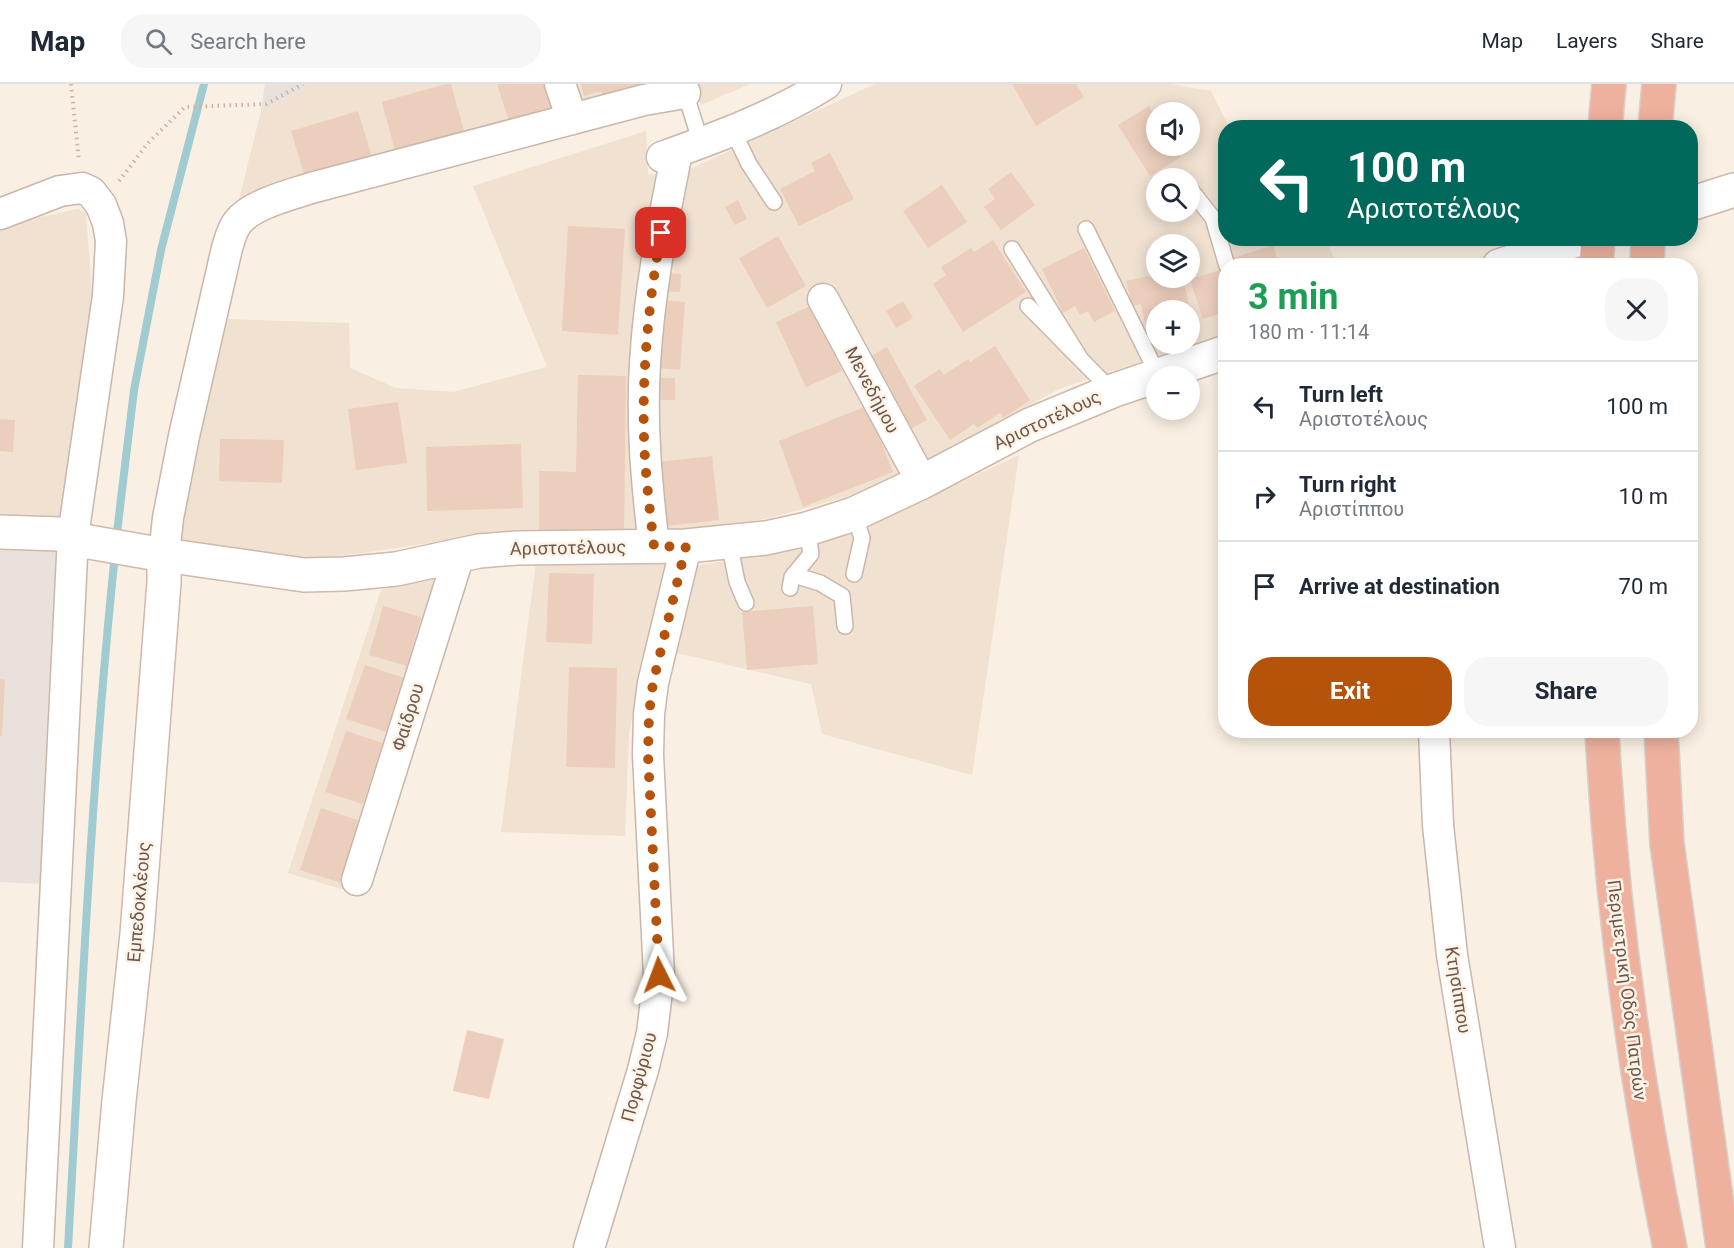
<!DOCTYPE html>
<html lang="en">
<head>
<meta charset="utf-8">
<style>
  body { margin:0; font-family:Roboto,sans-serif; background:#f6f6f7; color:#1f2937; height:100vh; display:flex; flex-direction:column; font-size:22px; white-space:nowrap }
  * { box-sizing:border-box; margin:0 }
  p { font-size:20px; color:#747a83 }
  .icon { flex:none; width:33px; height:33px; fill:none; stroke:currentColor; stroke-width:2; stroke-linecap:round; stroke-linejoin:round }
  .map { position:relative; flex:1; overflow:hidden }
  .details { position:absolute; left:1218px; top:174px; width:480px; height:480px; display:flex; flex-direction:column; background:#fff; border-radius:24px; box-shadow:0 3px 15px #0003 }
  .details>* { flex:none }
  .top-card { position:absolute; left:1218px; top:36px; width:480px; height:126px; border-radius:24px; box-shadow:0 3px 15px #0003; background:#00695c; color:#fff; overflow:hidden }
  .buttons { position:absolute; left:1146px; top:18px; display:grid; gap:12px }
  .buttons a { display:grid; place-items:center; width:54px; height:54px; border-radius:50%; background:#fff; box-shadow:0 3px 15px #0003; font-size:30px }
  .pin { position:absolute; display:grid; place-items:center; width:51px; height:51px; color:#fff; margin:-26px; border-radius:12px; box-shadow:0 3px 9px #0006 }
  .me { position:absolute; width:66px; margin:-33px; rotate:357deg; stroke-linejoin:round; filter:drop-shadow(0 0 4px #0008) }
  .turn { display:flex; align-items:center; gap:21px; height:126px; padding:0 30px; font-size:27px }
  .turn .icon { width:78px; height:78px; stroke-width:2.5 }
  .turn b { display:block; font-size:42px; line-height:51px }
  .round { display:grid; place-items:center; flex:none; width:63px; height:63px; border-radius:24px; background:#f6f6f7 }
  .headline { display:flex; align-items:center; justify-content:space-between; height:102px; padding:0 30px }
  h1 { font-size:36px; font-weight:700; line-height:45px; color:#1e9e55 }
  .primary-button { display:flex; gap:12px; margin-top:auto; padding:12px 30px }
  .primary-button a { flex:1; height:69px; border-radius:24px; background:#b45309; color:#fff; font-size:24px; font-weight:700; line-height:69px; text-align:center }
  .primary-button a+a { background:#f6f6f7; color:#1f2937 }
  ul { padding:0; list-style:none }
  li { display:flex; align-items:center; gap:18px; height:90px; padding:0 30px; border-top:2px solid #e0e1e3 }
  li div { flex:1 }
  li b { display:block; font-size:22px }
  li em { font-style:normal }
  header { display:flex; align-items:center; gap:36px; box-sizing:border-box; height:84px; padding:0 30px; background:#fff; border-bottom:2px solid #e0e1e3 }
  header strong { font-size:28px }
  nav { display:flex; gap:33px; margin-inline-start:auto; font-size:21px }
  .search { width:420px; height:54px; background:#f6f6f7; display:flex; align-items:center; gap:15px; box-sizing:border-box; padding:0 21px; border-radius:24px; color:#747a83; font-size:22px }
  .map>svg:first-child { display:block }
</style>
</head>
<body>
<header>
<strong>Map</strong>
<div class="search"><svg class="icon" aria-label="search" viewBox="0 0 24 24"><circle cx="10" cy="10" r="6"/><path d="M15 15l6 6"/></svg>Search here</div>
<nav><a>Map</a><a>Layers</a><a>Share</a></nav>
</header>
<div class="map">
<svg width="1734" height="1164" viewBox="0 0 1734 1164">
  <rect width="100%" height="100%" fill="#f9efe2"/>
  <!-- residential -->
  <g fill="#f0e1d1" fill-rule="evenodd">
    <polygon points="313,0 655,0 239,116 261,27"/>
    <polygon points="694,0 750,0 701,21"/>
    <path d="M 875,0 L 1171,0 L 1211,7 L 1229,43 L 1226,44 L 1226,154 L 1326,155 L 1337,181 L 1226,182 L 1225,250 L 1059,305 L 947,365 L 915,385 L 877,402 L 846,413 L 769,434 L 721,443 L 672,447 L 539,447 L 482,451 L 362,469 L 318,474 L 286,473 L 177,459 L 226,235 L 349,239 L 350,284 L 396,304 L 453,308 L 547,283 L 473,102 L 646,47 L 648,90 L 677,91 ZM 1156,28 L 1190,28 L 1190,62 L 1156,62 ZM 1156,94 L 1190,94 L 1190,128 L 1156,128 ZM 1156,160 L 1190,160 L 1190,194 L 1156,194 ZM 1156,226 L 1190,226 L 1190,260 L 1156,260 Z"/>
    <polygon points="78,125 86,129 94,238 64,432 0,433 0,142"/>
    <polygon points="1019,371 972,691 822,650 811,600 677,569 695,482 773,469 823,458 925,415"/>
    <polygon points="639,476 670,479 639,600 629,649 625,752 501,748 536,478"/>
    <polygon points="446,489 348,807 288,789 381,506"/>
  </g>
  <!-- industrial -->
  <g fill="#e9e2dc">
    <polygon points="265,0 313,0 261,27"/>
    <polygon points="0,466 58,466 43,800 0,798"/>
  </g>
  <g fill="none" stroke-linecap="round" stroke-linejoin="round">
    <!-- stream -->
    <g stroke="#a0cbd1" stroke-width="8">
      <polyline points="116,457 134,306 161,166 204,0"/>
      <path d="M 68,1164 C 81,933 91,701 115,470"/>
    </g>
  </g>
  <!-- building -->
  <g fill="#eccebc">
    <polygon points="446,0 451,0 464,47 395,67 382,18"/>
    <polygon points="497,0 545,0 555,34 512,47"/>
    <polygon points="581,0 646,0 649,9 604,21 601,7 584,12"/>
    <polygon points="1012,0 1076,0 1084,13 1036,42"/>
    <polygon points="1149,22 1156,34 1156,62 1174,62 1181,73 1150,92 1118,41"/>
    <polygon points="358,27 372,73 305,93 291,47"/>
    <polygon points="830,69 854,115 799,142 780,105 815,87 811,79"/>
    <polygon points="1011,88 1035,121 1001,146 984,123 995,115 988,105"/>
    <polygon points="942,101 967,138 928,164 903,127"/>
    <polygon points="738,116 747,135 735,141 725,123"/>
    <polygon points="568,142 625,145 618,251 562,247"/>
    <polygon points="778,152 806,202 767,224 739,174"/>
    <polygon points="993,156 1026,208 963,248 933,200 946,191 941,183 971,164 974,168"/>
    <polygon points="1273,161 1279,182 1235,182 1233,174"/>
    <polygon points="1084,164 1115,227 1094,238 1088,227 1080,231 1075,222 1063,229 1042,185"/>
    <polygon points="1220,186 1226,205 1226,228 1203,235 1190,195"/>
    <polygon points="662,189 681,190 680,208 661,207"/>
    <polygon points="1156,190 1156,194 1183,194 1190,226 1156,226 1156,242 1146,244 1141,220 1132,222 1126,197"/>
    <polygon points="662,216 685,218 680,286 656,284"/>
    <polygon points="903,217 913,234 896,244 886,227"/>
    <polygon points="812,221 842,287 806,303 776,238"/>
    <polygon points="995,262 1030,316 1003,334 1000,329 977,344 974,340 950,356 914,302 940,285 944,291 968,275 970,278"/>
    <polygon points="887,263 927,336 901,350 862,277"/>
    <polygon points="578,291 626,292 624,448 539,447 539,387 576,388"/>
    <rect x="656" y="294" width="19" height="22"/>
    <polygon points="398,318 407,379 356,386 348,325"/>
    <polygon points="867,322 893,388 803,423 779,357"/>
    <polygon points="0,335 15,336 13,368 0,367"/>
    <polygon points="220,355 284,356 282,399 219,397"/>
    <polygon points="521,360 523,424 427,427 426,363"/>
    <polygon points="712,372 719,436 658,443 651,379"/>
    <polygon points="549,489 594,490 592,560 546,558"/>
    <polygon points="383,522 421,533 407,582 369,571"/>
    <polygon points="813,522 818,580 747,586 742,528"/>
    <polygon points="365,581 404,594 386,648 346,635"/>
    <polygon points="569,583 617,584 615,684 566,683"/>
    <polygon points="0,595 5,596 2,652 0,652"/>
    <polygon points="346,647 383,659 363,720 325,708"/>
    <polygon points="321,724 366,739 345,800 300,786"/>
    <polygon points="467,946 504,955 489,1015 453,1007"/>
  </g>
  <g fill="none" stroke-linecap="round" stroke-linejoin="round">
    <!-- lane casing -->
    <g stroke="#c8b7aa" stroke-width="18">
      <g id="lane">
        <polyline points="684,5 701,59"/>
        <polyline points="733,47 749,80 774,118"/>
        <polyline points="1190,105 1213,134 1227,182"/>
        <polyline points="1086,145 1158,291"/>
        <polyline points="1012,165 1080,274"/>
        <polyline points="1028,222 1112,307"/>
        <polyline points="729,458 737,498 746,519"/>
        <polyline points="854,490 862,454 854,430"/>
        <polyline points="794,491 820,499 842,512 845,542"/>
        <polyline points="790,504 792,493 811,470 807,445"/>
      </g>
    </g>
    <!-- street casing -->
    <g stroke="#c8b7aa" stroke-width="33">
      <g id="street">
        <polyline points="560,0 572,35"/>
        <path d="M 662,73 C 718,53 775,32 826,0"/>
        <polyline points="0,130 60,107 82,104 91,108 101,121 108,139 111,157 108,212 73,452 38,1164"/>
        <polyline points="823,215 922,398"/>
        <path d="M 654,463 C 647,402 641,341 645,280 C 649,208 663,138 677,68"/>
        <path d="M 164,471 L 168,434 L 184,352 L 227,164 C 230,155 232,145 238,138 C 252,120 290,111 311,104 L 644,16 L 685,9"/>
        <polyline points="1434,646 1438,741 1452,871 1500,1164"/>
        <polyline points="357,796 459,471"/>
        <polyline points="589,1164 643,986 652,949 659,891 648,671 649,630 653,599 686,462"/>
      </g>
    </g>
    <!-- secondary casing -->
    <g stroke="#ceb9aa" stroke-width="36">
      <g id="secondary">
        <polyline points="1690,120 1734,106"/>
        <polyline points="1499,182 1582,154"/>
        <polyline points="0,448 59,450 89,458 164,471 304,491 344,490 396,485 479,467 517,464 686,462 766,454 807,445 854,430 922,398 1030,341 1112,307 1226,268"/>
        <polyline points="106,1164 119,1017 137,850 164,498 164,471"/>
      </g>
    </g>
    <!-- highway casing -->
    <g stroke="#d6d0cd" stroke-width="36">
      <g id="highway">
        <polyline points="1605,44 1609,0"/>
        <polyline points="1655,44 1659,0"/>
        <polyline points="1596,182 1598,154"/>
        <polyline points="1647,182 1648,154"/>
        <path d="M 1602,646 C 1611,821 1635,993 1670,1164"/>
        <polyline points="1661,646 1667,760 1723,1164"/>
      </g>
    </g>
    <!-- path -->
    <g stroke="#d0b1a0" stroke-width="4" stroke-dasharray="1.5 4.5" stroke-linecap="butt">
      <polyline points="71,0 79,77"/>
      <polyline points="119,97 148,59 185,23 266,20 303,0"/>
    </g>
    <!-- lane -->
    <use href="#lane" stroke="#fff" stroke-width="15"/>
    <!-- street -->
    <use href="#street" stroke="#fff" stroke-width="30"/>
    <!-- secondary -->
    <use href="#secondary" stroke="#fff" stroke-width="33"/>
    <!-- highway -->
    <use href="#highway" stroke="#eeb19e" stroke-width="33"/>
  </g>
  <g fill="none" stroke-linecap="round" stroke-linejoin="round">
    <!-- route -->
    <path stroke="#b45309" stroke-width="10" stroke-dasharray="0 18" d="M 659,891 L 648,671 L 649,630 L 653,599 L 686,462 L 654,463 C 650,426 645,390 644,353 C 642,285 649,216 661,149"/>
  </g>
  <g text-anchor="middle" stroke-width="5" stroke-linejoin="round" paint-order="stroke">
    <!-- street labels -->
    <g font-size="18" fill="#6e564b" stroke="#fdf4e7">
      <text transform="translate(872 306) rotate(62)" y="6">Μενεδήμου</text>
      <text transform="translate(1047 336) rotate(-25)" y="6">Αριστοτέλους</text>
      <text transform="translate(568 464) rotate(-1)" y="6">Αριστοτέλους</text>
      <text transform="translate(408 633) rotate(-73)" y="6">Φαίδρου</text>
      <text transform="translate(139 818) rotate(-85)" y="6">Εμπεδοκλέους</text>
      <text transform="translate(1458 906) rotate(81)" y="6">Κτησίππου</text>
      <text transform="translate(1627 906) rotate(83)" y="6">Περιμετρική Οδός Πατρών</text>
      <text transform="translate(639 993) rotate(-75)" y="6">Πορφύριου</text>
    </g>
  </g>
</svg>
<div class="buttons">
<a><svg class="icon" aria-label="sound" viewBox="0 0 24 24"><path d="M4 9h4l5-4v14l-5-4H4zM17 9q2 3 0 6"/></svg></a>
<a><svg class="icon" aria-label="search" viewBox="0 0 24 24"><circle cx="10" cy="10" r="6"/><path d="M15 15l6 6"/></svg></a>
<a><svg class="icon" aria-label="layers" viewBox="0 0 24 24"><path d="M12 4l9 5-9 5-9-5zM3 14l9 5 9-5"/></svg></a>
<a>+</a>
<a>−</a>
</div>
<div class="pin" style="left:661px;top:149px;background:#d93025"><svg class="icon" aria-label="arrive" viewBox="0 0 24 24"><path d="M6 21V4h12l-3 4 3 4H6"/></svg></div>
<svg class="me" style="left:659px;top:891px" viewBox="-20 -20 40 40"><path d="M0-17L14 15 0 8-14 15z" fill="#b45309" stroke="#fff" stroke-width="4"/></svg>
<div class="top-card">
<div class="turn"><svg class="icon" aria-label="left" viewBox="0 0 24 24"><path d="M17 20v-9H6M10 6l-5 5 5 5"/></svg><div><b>100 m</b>Αριστοτέλους</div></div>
</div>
<section class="details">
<div class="headline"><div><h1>3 min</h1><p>180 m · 11:14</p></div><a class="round"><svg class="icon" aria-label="close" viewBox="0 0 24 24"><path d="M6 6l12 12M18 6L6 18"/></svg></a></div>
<ul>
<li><svg class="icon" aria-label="left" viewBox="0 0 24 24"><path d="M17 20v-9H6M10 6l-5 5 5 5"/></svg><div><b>Turn left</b><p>Αριστοτέλους</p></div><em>100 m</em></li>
<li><svg class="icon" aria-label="right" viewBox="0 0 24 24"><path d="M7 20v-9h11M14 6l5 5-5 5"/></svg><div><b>Turn right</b><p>Αριστίππου</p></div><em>10 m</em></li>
<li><svg class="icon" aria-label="arrive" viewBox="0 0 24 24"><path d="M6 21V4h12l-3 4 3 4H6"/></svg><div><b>Arrive at destination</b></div><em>70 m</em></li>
</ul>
<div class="primary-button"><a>Exit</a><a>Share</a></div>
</section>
</div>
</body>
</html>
